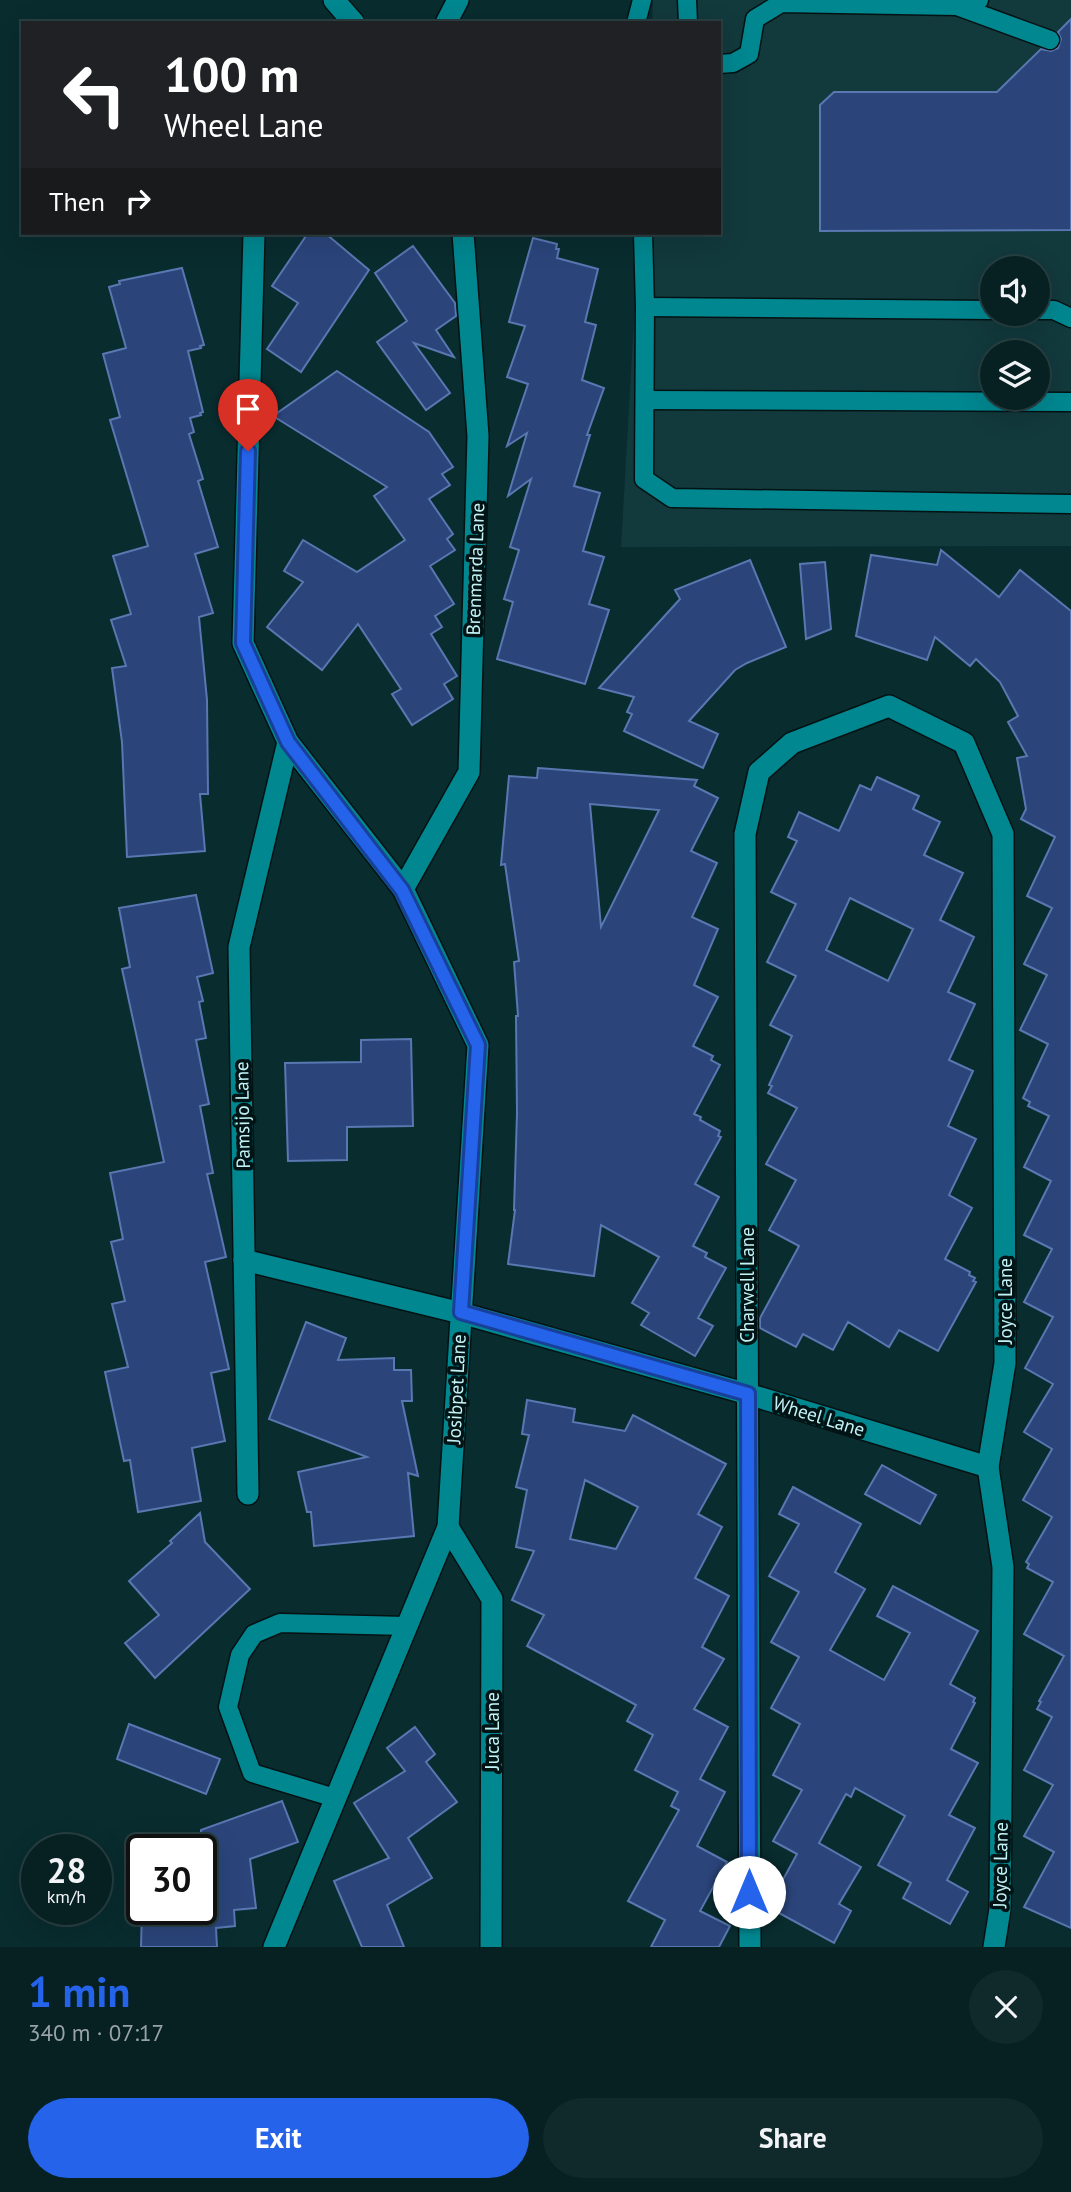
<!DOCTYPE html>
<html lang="en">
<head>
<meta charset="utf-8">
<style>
  body { margin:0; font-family:"PT Sans",sans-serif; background:#10292b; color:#f1f3f6; height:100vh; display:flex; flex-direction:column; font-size:26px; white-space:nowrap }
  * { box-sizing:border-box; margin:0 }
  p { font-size:23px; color:#98a3a6 }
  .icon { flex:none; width:38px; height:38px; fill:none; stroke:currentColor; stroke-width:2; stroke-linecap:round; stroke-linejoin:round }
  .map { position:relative; height:1947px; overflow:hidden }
  .details { display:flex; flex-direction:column; background:#072123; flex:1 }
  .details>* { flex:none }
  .guide { position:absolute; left:21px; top:21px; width:700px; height:214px; border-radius:0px; box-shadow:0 7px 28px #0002,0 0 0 2px #283e41; background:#202124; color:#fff; overflow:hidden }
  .controls { position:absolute; left:980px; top:256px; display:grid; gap:14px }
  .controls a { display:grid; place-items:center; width:70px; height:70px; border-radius:50%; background:#072123; box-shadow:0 7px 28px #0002,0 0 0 2px #283e41; font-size:35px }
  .speed { position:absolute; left:21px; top:1834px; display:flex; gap:14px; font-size:35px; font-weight:700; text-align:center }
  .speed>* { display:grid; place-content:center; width:91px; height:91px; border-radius:50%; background:#072123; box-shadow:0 7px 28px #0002,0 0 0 2px #283e41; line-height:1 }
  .speed small { font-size:18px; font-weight:400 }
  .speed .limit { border:4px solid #111; border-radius:10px; background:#fff; color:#111 }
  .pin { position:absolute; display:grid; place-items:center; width:60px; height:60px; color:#fff; margin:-72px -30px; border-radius:50% 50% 50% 0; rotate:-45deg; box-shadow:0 0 7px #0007 }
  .pin .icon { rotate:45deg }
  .me { position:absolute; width:77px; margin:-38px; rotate:0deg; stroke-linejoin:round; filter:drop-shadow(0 0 5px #0008) }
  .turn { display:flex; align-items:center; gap:24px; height:147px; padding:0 28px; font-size:32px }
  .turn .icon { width:91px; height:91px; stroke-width:2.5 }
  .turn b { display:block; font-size:49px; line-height:60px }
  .then { display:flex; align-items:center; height:66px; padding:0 28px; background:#0003; gap:14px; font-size:26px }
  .round { display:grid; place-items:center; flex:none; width:74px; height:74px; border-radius:37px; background:#10292b }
  .overview { display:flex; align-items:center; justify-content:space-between; height:119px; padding:0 28px }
  h1 { font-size:42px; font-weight:700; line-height:52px; color:#2563eb }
  .cta { display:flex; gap:14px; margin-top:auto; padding:14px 28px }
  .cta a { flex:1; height:80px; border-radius:42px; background:#2563eb; color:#fff; font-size:28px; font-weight:700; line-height:80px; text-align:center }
  .cta a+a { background:#10292b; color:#f1f3f6 }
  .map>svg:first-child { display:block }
</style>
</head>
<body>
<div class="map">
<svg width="1071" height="1947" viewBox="0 0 1071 1947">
  <rect width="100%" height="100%" fill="#092c2f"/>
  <!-- built -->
  <path fill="#12393c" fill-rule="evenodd" d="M 653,0 L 1071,0 L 1071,546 L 621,547 L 639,233 L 719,233 L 719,23 L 652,23 ZM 992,268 L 1038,268 L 1038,313 L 992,313 ZM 992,352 L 1038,352 L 1038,397 L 992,397 Z"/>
  <!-- building -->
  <g fill="#2b457b" stroke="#5977b1" stroke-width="2" fill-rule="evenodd">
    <polygon points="1071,19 1071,230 820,231 820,105 834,92 997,92 1041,49 1051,51 1058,48 1061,39 1058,32"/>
    <polygon points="308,233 325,233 369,270 301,372 267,349 298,303 272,286"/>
    <polygon points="533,238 557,244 556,249 559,249 557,258 598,269 585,322 596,325 582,380 604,388 587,435 590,435 574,486 600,493 583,551 604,557 589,604 609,610 585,684 497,659 513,602 504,599 519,550 510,547 531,479 508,496 527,433 507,446 528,384 507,377 525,326 509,322"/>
    <polygon points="413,246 455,303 456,316 436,330 454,357 414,343 450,393 426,410 377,342 407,321 375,273"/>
    <polygon points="182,268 204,345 200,346 201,348 188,351 203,412 200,413 201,415 190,418 194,432 189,434 203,479 198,481 218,547 195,554 213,613 199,617 207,700 208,794 200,794 205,851 127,857 122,742 112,668 126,666 111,620 131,614 113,556 148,546 110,420 120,417 103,354 126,348 109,287 120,284 119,281"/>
    <polygon points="337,371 429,432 453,467 442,474 450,485 429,499 453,534 447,539 455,550 430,566 454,604 435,616 442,627 431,634 457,676 444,684 453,699 412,725 392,694 401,689 358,624 322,670 267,627 303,582 284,571 303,540 357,572 405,540 374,496 387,487 273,416"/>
    <polygon points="941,550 999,597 1020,570 1071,611 1071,1928 1024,1907 1054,1852 1024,1836 1053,1785 1024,1770 1052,1717 1037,1709 1041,1702 1039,1701 1064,1656 1024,1634 1053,1582 1027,1568 1029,1564 1026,1562 1052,1517 1023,1500 1052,1449 1024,1432 1053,1384 1025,1368 1053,1317 1024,1302 1052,1249 1024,1235 1051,1181 1024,1167 1049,1116 1028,1106 1030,1102 1023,1098 1048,1044 1020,1030 1047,975 1024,964 1052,908 1027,896 1055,837 1021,819 1026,809 1017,758 1027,756 1008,722 1018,716 1000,682 976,659 970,666 935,637 927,660 856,636 871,555 937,565"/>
    <polygon points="750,560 786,647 747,663 735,670 689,721 718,734 703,768 624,731 632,714 627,712 634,697 599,688 680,599 675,590"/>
    <polygon points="825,562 831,629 806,639 800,564"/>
    <path d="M 538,768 L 697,780 L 694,786 L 718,798 L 691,851 L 717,863 L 692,917 L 718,929 L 694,985 L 718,997 L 693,1046 L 713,1056 L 711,1060 L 720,1065 L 694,1114 L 701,1117 L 700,1120 L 720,1131 L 718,1136 L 721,1137 L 695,1184 L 719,1197 L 693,1246 L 707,1253 L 705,1257 L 726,1268 L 698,1318 L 713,1326 L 695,1356 L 641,1325 L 649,1313 L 632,1303 L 659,1257 L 601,1225 L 594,1276 L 508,1264 L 515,1210 L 514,1210 L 517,1113 L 516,1016 L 518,1016 L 514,962 L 519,961 L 505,864 L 501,865 L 509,776 L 537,778 ZM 590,804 L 659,810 L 601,927 Z"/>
    <path d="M 877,777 L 919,796 L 913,809 L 940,822 L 924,855 L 963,873 L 940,920 L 974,937 L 948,992 L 975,1004 L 949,1060 L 973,1071 L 948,1126 L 976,1139 L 949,1195 L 972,1208 L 945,1259 L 970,1272 L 969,1275 L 975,1278 L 973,1281 L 976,1282 L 938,1351 L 899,1330 L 889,1347 L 848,1322 L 833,1350 L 803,1334 L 796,1347 L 760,1328 L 760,1318 L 799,1246 L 769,1230 L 796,1180 L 766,1164 L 797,1108 L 768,1093 L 772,1086 L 769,1085 L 792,1036 L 770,1025 L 796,976 L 767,962 L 796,904 L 771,892 L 797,841 L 788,837 L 799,812 L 839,831 L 860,785 L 871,790 ZM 850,898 L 913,929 L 888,981 L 826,950 Z"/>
    <polygon points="196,895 213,973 197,977 203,1001 199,1002 206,1038 196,1040 209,1104 200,1106 213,1173 207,1174 226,1257 205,1262 229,1369 211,1373 225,1441 192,1448 201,1501 138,1512 130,1460 124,1461 105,1372 128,1367 112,1304 125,1301 111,1242 123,1239 110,1173 164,1162 122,969 130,967 119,908"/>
    <polygon points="411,1039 413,1126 347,1127 347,1160 288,1161 285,1063 361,1062 361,1040"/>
    <polygon points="306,1322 346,1338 338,1360 394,1358 394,1370 411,1370 412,1401 402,1401 418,1476 408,1473 414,1536 314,1546 311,1512 307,1512 298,1472 367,1457 269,1419"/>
    <path d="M 527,1400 L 575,1409 L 573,1422 L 625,1431 L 633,1415 L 726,1464 L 698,1514 L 722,1527 L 695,1578 L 729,1596 L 702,1647 L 724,1659 L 694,1709 L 728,1727 L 700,1779 L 725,1792 L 697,1846 L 727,1862 L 700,1911 L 730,1926 L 719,1947 L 651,1947 L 665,1920 L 628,1901 L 679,1810 L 671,1806 L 678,1792 L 635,1770 L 653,1735 L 627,1721 L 636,1705 L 527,1646 L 544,1615 L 512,1600 L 534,1551 L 516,1547 L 527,1490 L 516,1487 L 529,1435 L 522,1434 ZM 585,1480 L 638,1507 L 616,1549 L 570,1539 Z"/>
    <polygon points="882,1465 936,1495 920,1524 865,1494"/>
    <polygon points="793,1487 861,1524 835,1572 865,1589 830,1650 884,1680 910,1633 877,1616 893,1586 978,1631 950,1684 975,1698 973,1702 975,1703 951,1749 978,1763 949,1815 975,1828 947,1880 968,1892 950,1924 903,1898 911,1883 878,1865 905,1816 855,1788 851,1797 846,1794 819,1843 861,1867 839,1904 851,1911 834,1943 768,1907 797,1854 773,1841 802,1790 773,1775 800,1724 771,1708 799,1657 771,1642 799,1592 769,1576 799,1524 779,1514"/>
    <polygon points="200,1513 205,1542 250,1589 155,1678 125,1643 159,1615 129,1581 172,1543 170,1541"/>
    <polygon points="129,1724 220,1759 206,1794 117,1759"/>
    <polygon points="415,1727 435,1754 426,1762 457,1802 408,1838 432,1878 387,1905 404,1947 362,1947 334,1881 389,1858 354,1803 405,1771 387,1748"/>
    <polygon points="282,1801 298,1842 250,1859 256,1908 234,1910 235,1926 216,1928 217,1947 141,1947 142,1909 201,1909 201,1830"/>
  </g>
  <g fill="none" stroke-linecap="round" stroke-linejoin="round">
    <!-- lane casing -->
    <g stroke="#051213" stroke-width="21">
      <g id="lane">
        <polyline points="687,0 688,23"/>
        <polyline points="957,6 1050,40"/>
        <polyline points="636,23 642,0"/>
        <polyline points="719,64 733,63 749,54 755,19 781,3 957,6 979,0"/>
        <polyline points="643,233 645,307 644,479 672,498 1071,504"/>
        <polyline points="645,307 992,310"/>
        <polyline points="1038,310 1054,310 1071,318"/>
        <polyline points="645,400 1071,402"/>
        <polyline points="335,1798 252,1773 228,1707 240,1655 254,1634 280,1623 407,1626"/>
      </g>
    </g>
    <!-- street casing -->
    <g stroke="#051213" stroke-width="24">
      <g id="street">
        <polyline points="334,0 354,23"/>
        <polyline points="446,23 458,0"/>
        <polyline points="254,233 243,643 288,742 403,889 478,1045 448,1527 274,1947"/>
        <polyline points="403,889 469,772 478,436 463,233"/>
        <polyline points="244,1260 461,1313 748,1394 988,1467"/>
        <polyline points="248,1494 239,947 288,742"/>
        <polyline points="448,1527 492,1599 491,1947"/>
        <polyline points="750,1947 745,834 759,772 792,743 889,706 964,743 1003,834 1005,1363 988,1467 1003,1567 1000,1909 994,1947"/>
      </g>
    </g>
    <!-- lane -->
    <use href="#lane" stroke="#008790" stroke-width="18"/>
    <!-- street -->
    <use href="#street" stroke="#008790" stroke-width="21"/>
  </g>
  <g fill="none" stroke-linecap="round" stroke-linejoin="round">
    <!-- route casing -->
    <g stroke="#184099" stroke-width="18">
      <polyline id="route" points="248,451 243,643 288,742 402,890 478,1045 461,1312 748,1394 749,1892"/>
    </g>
    <!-- route -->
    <use href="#route" stroke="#2563eb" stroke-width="12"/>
  </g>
  <g text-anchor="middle" stroke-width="7" stroke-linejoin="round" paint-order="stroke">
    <!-- street labels -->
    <g font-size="19" fill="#c3f2f6" stroke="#001315">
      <text transform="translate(475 569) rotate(-88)" y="7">Brenmarda Lane</text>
      <text transform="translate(242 1115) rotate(-91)" y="7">Pamsijo Lane</text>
      <text transform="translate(747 1285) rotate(-90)" y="7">Charwell Lane</text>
      <text transform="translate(1005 1301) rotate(-90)" y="7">Joyce Lane</text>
      <text transform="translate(456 1389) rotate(-87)" y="7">Josibpet Lane</text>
      <text transform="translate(819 1416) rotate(17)" y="7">Wheel Lane</text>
      <text transform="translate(492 1731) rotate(-90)" y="7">Juca Lane</text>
      <text transform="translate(1000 1865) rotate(-89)" y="7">Joyce Lane</text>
    </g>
  </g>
</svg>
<div class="controls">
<a><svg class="icon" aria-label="sound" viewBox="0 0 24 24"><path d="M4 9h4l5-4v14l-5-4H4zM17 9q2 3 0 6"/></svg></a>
<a><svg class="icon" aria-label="layers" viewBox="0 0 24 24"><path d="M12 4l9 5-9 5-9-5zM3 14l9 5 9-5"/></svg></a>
</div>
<div class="speed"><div>28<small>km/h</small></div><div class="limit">30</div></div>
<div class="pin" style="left:248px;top:451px;background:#d93025"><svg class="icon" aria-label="arrive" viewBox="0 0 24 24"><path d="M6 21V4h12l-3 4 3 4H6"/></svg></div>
<svg class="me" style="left:749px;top:1892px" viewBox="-20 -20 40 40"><circle r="19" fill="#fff"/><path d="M0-13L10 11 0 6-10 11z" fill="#2563eb"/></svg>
<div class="guide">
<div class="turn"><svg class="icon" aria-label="left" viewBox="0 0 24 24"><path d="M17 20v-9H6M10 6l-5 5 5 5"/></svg><div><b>100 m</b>Wheel Lane</div></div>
<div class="then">Then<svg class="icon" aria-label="right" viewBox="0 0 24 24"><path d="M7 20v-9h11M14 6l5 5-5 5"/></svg></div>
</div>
</div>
<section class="details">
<div class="overview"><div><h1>1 min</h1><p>340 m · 07:17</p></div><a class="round"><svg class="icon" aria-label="close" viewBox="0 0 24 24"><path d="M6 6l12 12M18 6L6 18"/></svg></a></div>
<div class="cta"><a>Exit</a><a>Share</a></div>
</section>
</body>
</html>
